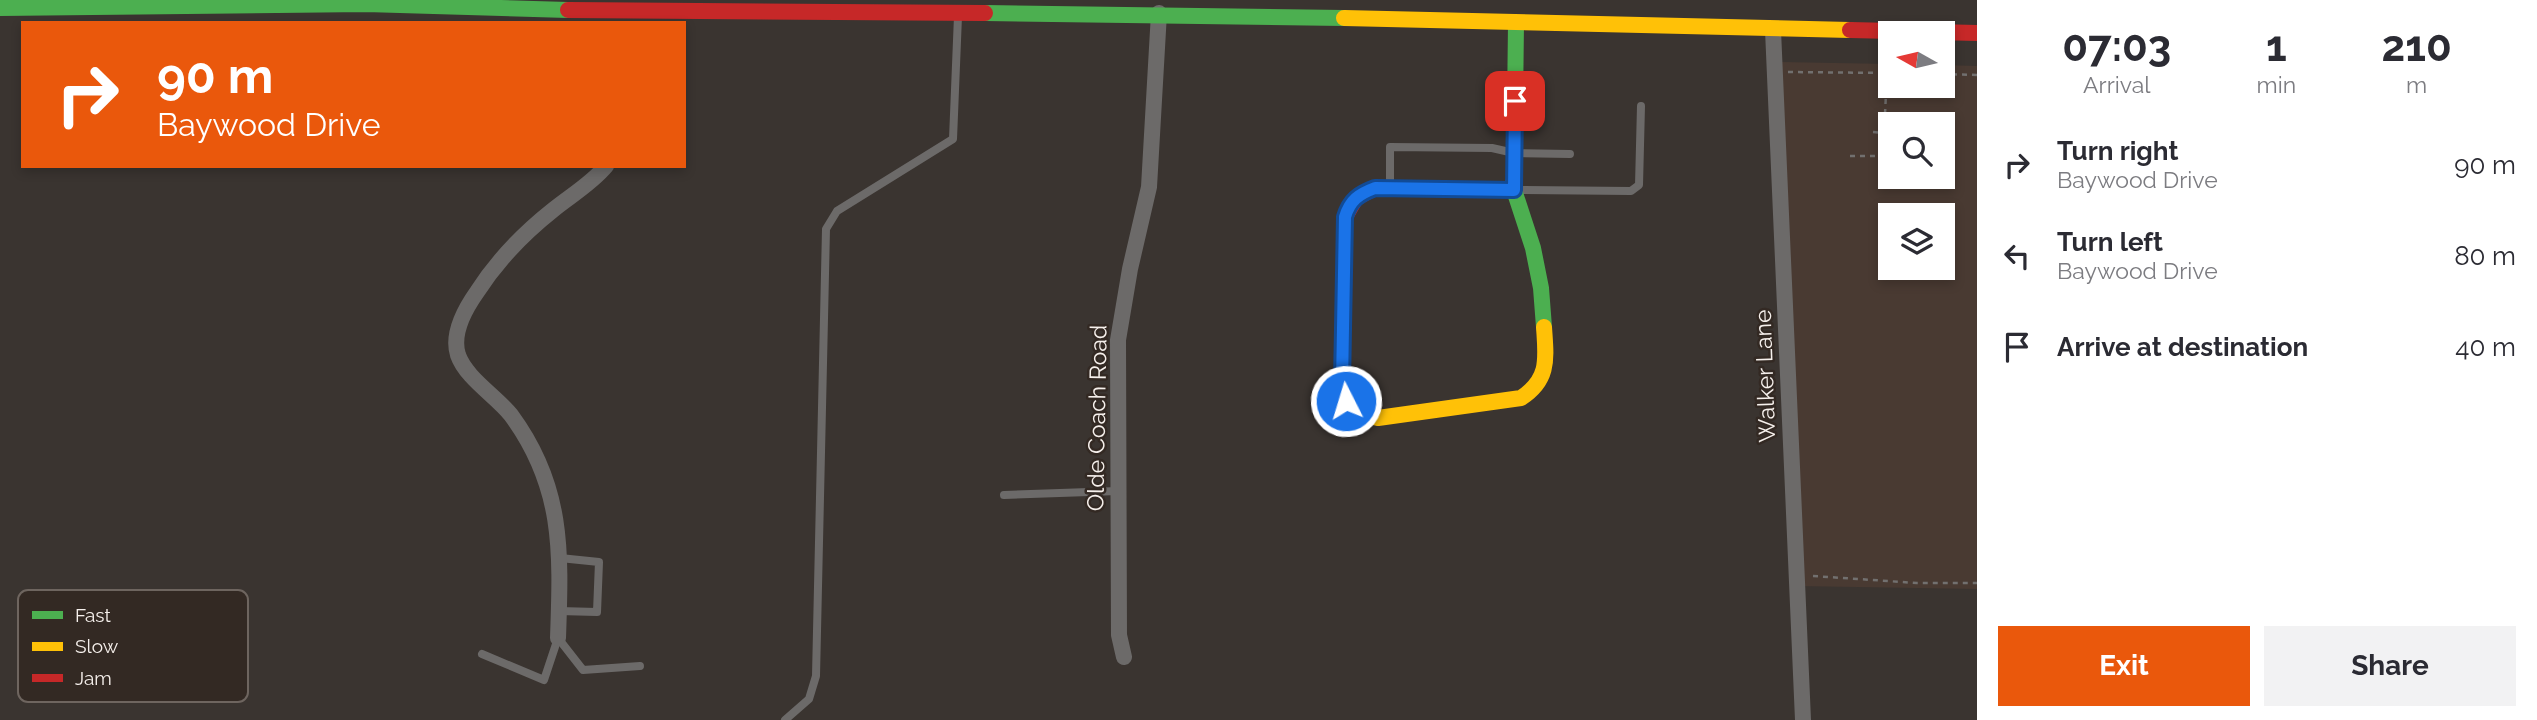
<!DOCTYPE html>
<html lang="en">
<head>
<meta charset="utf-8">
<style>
  body { margin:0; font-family:Raleway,sans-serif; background:#f2f2f3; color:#2b2b33; height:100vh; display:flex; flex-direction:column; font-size:26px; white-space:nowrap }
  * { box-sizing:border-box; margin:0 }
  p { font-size:23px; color:#7c7c81 }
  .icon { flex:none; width:38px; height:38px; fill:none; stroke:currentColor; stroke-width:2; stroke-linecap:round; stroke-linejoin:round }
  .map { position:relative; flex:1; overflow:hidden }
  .side { display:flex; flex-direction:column; background:#fff; width:560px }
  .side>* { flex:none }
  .top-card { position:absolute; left:21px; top:21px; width:665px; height:147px; border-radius:0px; box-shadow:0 4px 10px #0003; background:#ea580c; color:#fff; overflow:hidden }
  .needle { width:46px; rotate:278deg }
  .tools { position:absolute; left:1878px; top:21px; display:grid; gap:14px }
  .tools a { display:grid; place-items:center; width:77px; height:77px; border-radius:0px; background:#fff; box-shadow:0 4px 10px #0003; font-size:35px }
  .pin { position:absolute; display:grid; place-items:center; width:60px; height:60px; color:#fff; margin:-30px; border-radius:14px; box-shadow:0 4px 10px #0006 }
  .me { position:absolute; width:77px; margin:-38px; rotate:355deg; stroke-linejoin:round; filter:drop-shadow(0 0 5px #0008) }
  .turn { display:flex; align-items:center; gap:24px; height:147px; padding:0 21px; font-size:32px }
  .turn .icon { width:91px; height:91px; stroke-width:2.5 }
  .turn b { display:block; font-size:49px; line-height:60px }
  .eta { display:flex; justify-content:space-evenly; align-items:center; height:119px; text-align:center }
  .eta b { font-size:42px; font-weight:700; line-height:49px }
  .button { display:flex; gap:14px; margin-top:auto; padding:14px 21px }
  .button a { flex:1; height:80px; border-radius:0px; background:#ea580c; color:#fff; font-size:28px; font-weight:700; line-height:80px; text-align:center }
  .button a+a { background:#f2f2f3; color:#2b2b33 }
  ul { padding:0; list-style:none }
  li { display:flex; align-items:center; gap:21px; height:91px; padding:0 21px }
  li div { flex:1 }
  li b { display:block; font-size:26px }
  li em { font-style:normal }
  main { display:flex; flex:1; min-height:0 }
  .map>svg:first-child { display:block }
</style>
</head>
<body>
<main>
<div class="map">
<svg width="1977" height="720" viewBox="0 0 1977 720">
  <rect width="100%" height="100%" fill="#3a3430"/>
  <!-- built -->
  <path fill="#493a32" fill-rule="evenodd" d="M 1781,62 L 1890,64 L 1890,86 L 1942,86 L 1943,65 L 1977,66 L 1977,589 L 1796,586 ZM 1890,124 L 1942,124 L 1942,177 L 1890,177 ZM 1890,215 L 1942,215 L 1942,268 L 1890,268 Z"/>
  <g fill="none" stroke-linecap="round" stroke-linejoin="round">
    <!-- path -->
    <g stroke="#72706f" stroke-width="2.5" stroke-dasharray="5 5" stroke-linecap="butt">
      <polyline points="1788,72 1890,73"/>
      <polyline points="1942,74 1977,75"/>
      <polyline points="1885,114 1887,73"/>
      <polyline points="1873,132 1885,133"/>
      <polyline points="1850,156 1884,156"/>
      <polyline points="1813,576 1917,583 1977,583"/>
    </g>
    <!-- lane -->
    <g stroke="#6c6a69" stroke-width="8">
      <polyline points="1390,188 1390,147 1492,148 1514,153 1570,154"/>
      <polyline points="1517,190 1631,191 1639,185 1641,106"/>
      <polyline points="1004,495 1118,491"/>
      <polyline points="559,611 597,612 599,562 560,558"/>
      <polyline points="558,638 583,670 640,666"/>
      <polyline points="482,654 544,680 558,638"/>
      <polyline points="785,720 809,699 816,676 826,229 837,211 953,139 958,16"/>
    </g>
    <!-- street -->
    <g stroke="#6c6a69" stroke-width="16">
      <polyline points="1773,30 1803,720"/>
      <path d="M 558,638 C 561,552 564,487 511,415 C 496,396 466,378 458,355 C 451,333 465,309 477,292 C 497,261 524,233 553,210 C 570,196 591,184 606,166"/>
      <polyline points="1124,657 1119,635 1118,340 1130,269 1149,187 1159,13"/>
    </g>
    <!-- fast -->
    <g stroke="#4caf50" stroke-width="16">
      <polyline points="0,8 366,4 568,10"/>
      <polyline points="985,13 1344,18"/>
      <polyline points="1516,23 1514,190 1533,248 1541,288 1544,327"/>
    </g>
    <!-- slow -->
    <g stroke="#ffc107" stroke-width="16">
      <polyline points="1344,18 1850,30"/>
      <path d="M 1342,367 L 1342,384 L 1352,411 L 1378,418 L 1521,398 C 1550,379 1546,358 1544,327"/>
    </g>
    <!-- jam -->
    <g stroke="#c62828" stroke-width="16">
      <polyline points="568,10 985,13"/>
      <polyline points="1850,30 1977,33"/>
      <polyline points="1342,367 1345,217 1356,198 1375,188 1514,190"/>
    </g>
  </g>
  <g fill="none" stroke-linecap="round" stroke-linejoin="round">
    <!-- route casing -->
    <g stroke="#114b97" stroke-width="18">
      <path id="route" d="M 1346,401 L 1342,384 L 1345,217 C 1350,200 1359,194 1375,188 L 1514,190 L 1515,101"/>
    </g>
    <!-- route -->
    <use href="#route" stroke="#1a73e8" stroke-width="12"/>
  </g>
  <g text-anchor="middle" stroke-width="5" stroke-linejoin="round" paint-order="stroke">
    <!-- street labels -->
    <g font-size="23" fill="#f6f0ec" stroke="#332923">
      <text transform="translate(1765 376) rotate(-92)" y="8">Walker Lane</text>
      <text transform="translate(1097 418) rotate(-89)" y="8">Olde Coach Road</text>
    </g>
  </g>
  <!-- legend -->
  <rect x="18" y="590" width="230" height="112" rx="10" fill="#332923" stroke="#6e655f" stroke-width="2"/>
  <rect x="32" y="611" width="31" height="8" fill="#4caf50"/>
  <rect x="32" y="642" width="31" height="9" fill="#ffc107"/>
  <rect x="32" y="674" width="31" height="8" fill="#c62828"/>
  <g font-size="19" fill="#f6f0ec">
    <text x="75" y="622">Fast</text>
    <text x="75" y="653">Slow</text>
    <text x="75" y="685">Jam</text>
  </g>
</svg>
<div class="tools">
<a><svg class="needle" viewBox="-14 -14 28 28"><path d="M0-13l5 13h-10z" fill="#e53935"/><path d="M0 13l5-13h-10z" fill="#7c7c81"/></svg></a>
<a><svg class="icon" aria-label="search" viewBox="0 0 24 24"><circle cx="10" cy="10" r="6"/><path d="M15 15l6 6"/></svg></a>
<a><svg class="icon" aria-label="layers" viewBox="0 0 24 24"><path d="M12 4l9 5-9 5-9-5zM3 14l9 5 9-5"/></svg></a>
</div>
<div class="pin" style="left:1515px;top:101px;background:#d93025"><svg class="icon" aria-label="arrive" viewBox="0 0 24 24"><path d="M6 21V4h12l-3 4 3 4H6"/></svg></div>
<svg class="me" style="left:1346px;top:401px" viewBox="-20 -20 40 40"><circle r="17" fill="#1a73e8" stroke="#fff" stroke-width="3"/><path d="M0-11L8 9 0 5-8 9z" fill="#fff"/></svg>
<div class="top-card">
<div class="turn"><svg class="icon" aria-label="right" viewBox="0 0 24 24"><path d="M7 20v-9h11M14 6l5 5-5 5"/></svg><div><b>90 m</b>Baywood Drive</div></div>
</div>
</div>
<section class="side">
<div class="eta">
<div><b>07:03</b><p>Arrival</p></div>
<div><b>1</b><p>min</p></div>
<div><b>210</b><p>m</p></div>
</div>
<ul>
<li><svg class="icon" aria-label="right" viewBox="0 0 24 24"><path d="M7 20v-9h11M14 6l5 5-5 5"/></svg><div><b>Turn right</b><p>Baywood Drive</p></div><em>90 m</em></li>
<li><svg class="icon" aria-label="left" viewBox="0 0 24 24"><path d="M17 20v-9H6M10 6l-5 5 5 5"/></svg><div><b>Turn left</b><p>Baywood Drive</p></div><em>80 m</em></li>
<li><svg class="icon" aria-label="arrive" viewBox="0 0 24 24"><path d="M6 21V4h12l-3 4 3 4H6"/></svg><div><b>Arrive at destination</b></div><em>40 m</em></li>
</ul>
<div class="button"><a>Exit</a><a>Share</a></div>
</section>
</main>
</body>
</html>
